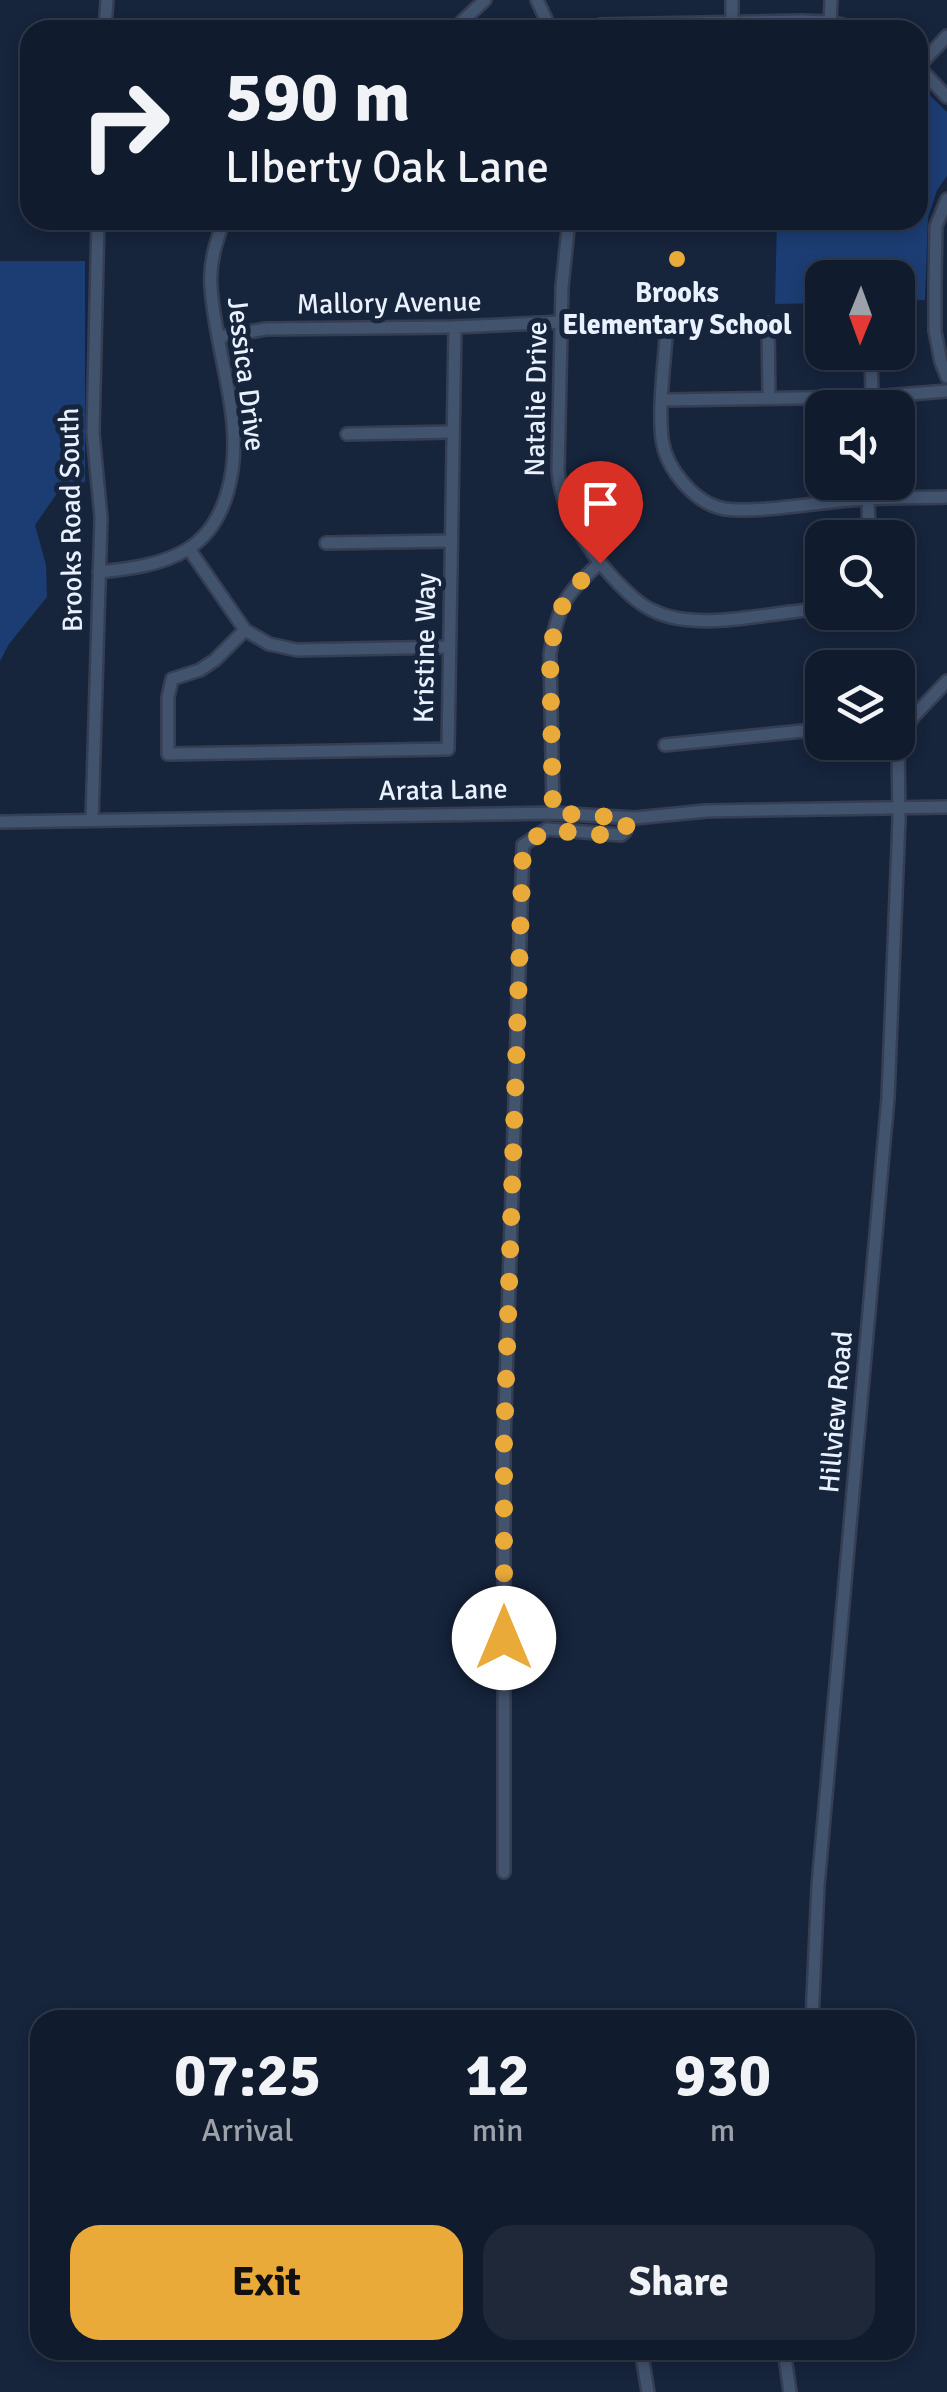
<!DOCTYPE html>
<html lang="en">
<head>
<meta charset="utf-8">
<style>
  body { margin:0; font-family:Signika,sans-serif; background:#1e2839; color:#f1f3f6; height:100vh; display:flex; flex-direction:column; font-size:38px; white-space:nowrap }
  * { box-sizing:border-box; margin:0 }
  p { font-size:32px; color:#9ca1aa }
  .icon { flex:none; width:55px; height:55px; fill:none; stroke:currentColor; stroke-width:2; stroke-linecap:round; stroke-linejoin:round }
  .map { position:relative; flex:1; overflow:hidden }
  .side { position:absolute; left:30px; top:2010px; width:885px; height:350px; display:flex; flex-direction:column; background:#101b2d; border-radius:30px; box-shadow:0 5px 15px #0003,0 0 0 2px #303949 }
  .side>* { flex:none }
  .top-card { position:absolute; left:20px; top:20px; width:908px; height:210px; border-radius:30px; box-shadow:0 5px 15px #0003,0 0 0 2px #303949; background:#101b2d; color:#f1f3f6; overflow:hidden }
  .needle { width:65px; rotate:181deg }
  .tools { position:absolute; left:805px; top:260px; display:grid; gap:20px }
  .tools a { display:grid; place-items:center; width:110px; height:110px; border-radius:20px; background:#101b2d; box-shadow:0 5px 15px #0003,0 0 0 2px #303949; font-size:50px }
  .pin { position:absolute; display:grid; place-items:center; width:85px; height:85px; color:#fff; margin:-102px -42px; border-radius:50% 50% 50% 0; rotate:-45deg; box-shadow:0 0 10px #0007 }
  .pin .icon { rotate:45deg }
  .me { position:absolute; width:110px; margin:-55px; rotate:0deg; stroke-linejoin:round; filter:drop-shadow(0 0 8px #0008) }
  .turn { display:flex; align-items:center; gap:35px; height:210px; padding:0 40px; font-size:45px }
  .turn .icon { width:130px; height:130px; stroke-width:2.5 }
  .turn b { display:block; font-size:70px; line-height:85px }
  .eta { display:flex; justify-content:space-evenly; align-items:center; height:170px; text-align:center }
  .eta b { font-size:60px; font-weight:800; line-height:70px }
  .button { display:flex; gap:20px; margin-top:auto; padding:20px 40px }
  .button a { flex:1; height:115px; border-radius:30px; background:#eaaa39; color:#111; font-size:40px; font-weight:800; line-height:115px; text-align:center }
  .button a+a { background:#1e2839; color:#f1f3f6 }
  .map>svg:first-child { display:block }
</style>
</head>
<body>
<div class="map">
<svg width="947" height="2392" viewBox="0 0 947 2392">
  <rect width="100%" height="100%" fill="#16243c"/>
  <!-- green -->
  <g fill="#1c3d73">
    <polygon points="918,84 947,112 947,176 937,190 928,217 925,300 898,301 898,278 822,278 822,303 775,304 777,220 918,220"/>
    <polygon points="0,261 85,261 85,482 58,492 35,525 46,565 47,597 9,644 0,661"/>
  </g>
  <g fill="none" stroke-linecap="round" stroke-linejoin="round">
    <!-- minor casing -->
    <g stroke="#353e52" stroke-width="16">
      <g id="minor">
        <polyline points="537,0 551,30"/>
        <polyline points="830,22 831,0"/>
        <polyline points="732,23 732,0"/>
        <polyline points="105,30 107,0"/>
        <polyline points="453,30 485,0"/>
        <polyline points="584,30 601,25 801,21 830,22 863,30"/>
        <polyline points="918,66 947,97"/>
        <polyline points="918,67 947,36"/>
        <polyline points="947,199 936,226 935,285 935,331 941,362 947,377"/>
        <polyline points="277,220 305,224 334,220"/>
        <path d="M 569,220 L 562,287 L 558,470 C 561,506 574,524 593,553 C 600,564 609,573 618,583 C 629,594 640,605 654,611 C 700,633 772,611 822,609"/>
        <polyline points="768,323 769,398"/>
        <path d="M 667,324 C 665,359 658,405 662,439 C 666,469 695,504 725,509 C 756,513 808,504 840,501 C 876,497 911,498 947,497"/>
        <polyline points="219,337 266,329 455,327 561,322"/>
        <polyline points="871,352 872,397"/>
        <polyline points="663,400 872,397 947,391"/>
        <polyline points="347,434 453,432"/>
        <polyline points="868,498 869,538"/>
        <polyline points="326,543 451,541"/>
        <polyline points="189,549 245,630 269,644 297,650 449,647"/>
        <path d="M 99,572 C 129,569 162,565 188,549 C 228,524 237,468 233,424 C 229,379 214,333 211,287 C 209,263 216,242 224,220"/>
        <polyline points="245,630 215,660 200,670 172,679 168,697 168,754 448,749 455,327"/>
        <polyline points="665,745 822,729"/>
        <path d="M 553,813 L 550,654 C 558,606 564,595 600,563"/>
        <polyline points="92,820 101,518 93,433 98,220"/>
        <polyline points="0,822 553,813 635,818 706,811 947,807"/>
        <polyline points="504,1872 504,1444 523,845 547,829 621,835 625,832 627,818"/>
        <polyline points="812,2020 818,1886 888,1098 899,819 898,743 913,717 947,681"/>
        <polyline points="641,2350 648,2392"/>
        <polyline points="784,2350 790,2392"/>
      </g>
    </g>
    <!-- minor -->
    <use href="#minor" stroke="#42536e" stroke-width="11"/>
  </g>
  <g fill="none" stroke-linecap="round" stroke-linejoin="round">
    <!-- route -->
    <path stroke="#eaaa39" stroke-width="18" stroke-dasharray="0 32.4" d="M 504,1638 L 504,1444 L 523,845 L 547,830 L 615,836 L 621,835 L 625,832 L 628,818 L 553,813 L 550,654 C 559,604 562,597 600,563"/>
  </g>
  <!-- markers -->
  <circle fill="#eaaa39" stroke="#16243c" stroke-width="4" cx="677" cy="259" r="10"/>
  <g text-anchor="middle" stroke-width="10" stroke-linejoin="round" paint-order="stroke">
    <!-- poi labels -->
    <g font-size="28" font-weight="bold" fill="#e9f1fe" stroke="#16243c">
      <text x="677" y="302">Brooks<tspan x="677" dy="32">Elementary School</tspan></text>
    </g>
    <!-- street labels -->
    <g font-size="28" fill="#e9f1fe" stroke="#16243c">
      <text transform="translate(389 302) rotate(-1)" y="10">Mallory Avenue</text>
      <text transform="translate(247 374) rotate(83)" y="10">Jessica Drive</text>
      <text transform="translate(535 399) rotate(-89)" y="10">Natalie Drive</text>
      <text transform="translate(70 520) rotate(-91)" y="10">Brooks Road South</text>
      <text transform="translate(424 648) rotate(-89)" y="10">Kristine Way</text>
      <text transform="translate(443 789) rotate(-1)" y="10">Arata Lane</text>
      <text transform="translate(835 1412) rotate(-85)" y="10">Hillview Road</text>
    </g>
  </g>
</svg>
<div class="tools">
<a><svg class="needle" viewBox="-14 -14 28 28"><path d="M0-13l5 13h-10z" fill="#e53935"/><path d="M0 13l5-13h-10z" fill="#9ca1aa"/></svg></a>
<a><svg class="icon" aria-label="sound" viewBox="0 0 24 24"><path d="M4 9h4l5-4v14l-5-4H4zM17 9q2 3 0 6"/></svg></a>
<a><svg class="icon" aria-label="search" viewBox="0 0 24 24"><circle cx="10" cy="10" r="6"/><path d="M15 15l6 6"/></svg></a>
<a><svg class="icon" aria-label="layers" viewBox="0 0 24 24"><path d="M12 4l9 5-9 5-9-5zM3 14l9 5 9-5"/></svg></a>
</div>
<div class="pin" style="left:600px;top:563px;background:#d93025"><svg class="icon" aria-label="arrive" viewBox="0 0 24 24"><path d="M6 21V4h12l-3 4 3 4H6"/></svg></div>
<svg class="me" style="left:504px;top:1638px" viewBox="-20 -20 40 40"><circle r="19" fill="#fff"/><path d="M0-13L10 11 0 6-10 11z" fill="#eaaa39"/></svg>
<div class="top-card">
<div class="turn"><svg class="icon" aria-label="right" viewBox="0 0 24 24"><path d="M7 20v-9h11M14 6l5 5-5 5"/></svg><div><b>590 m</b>LIberty Oak Lane</div></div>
</div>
<section class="side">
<div class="eta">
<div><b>07:25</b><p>Arrival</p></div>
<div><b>12</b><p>min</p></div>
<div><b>930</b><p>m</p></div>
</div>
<div class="button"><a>Exit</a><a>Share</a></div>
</section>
</div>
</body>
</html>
